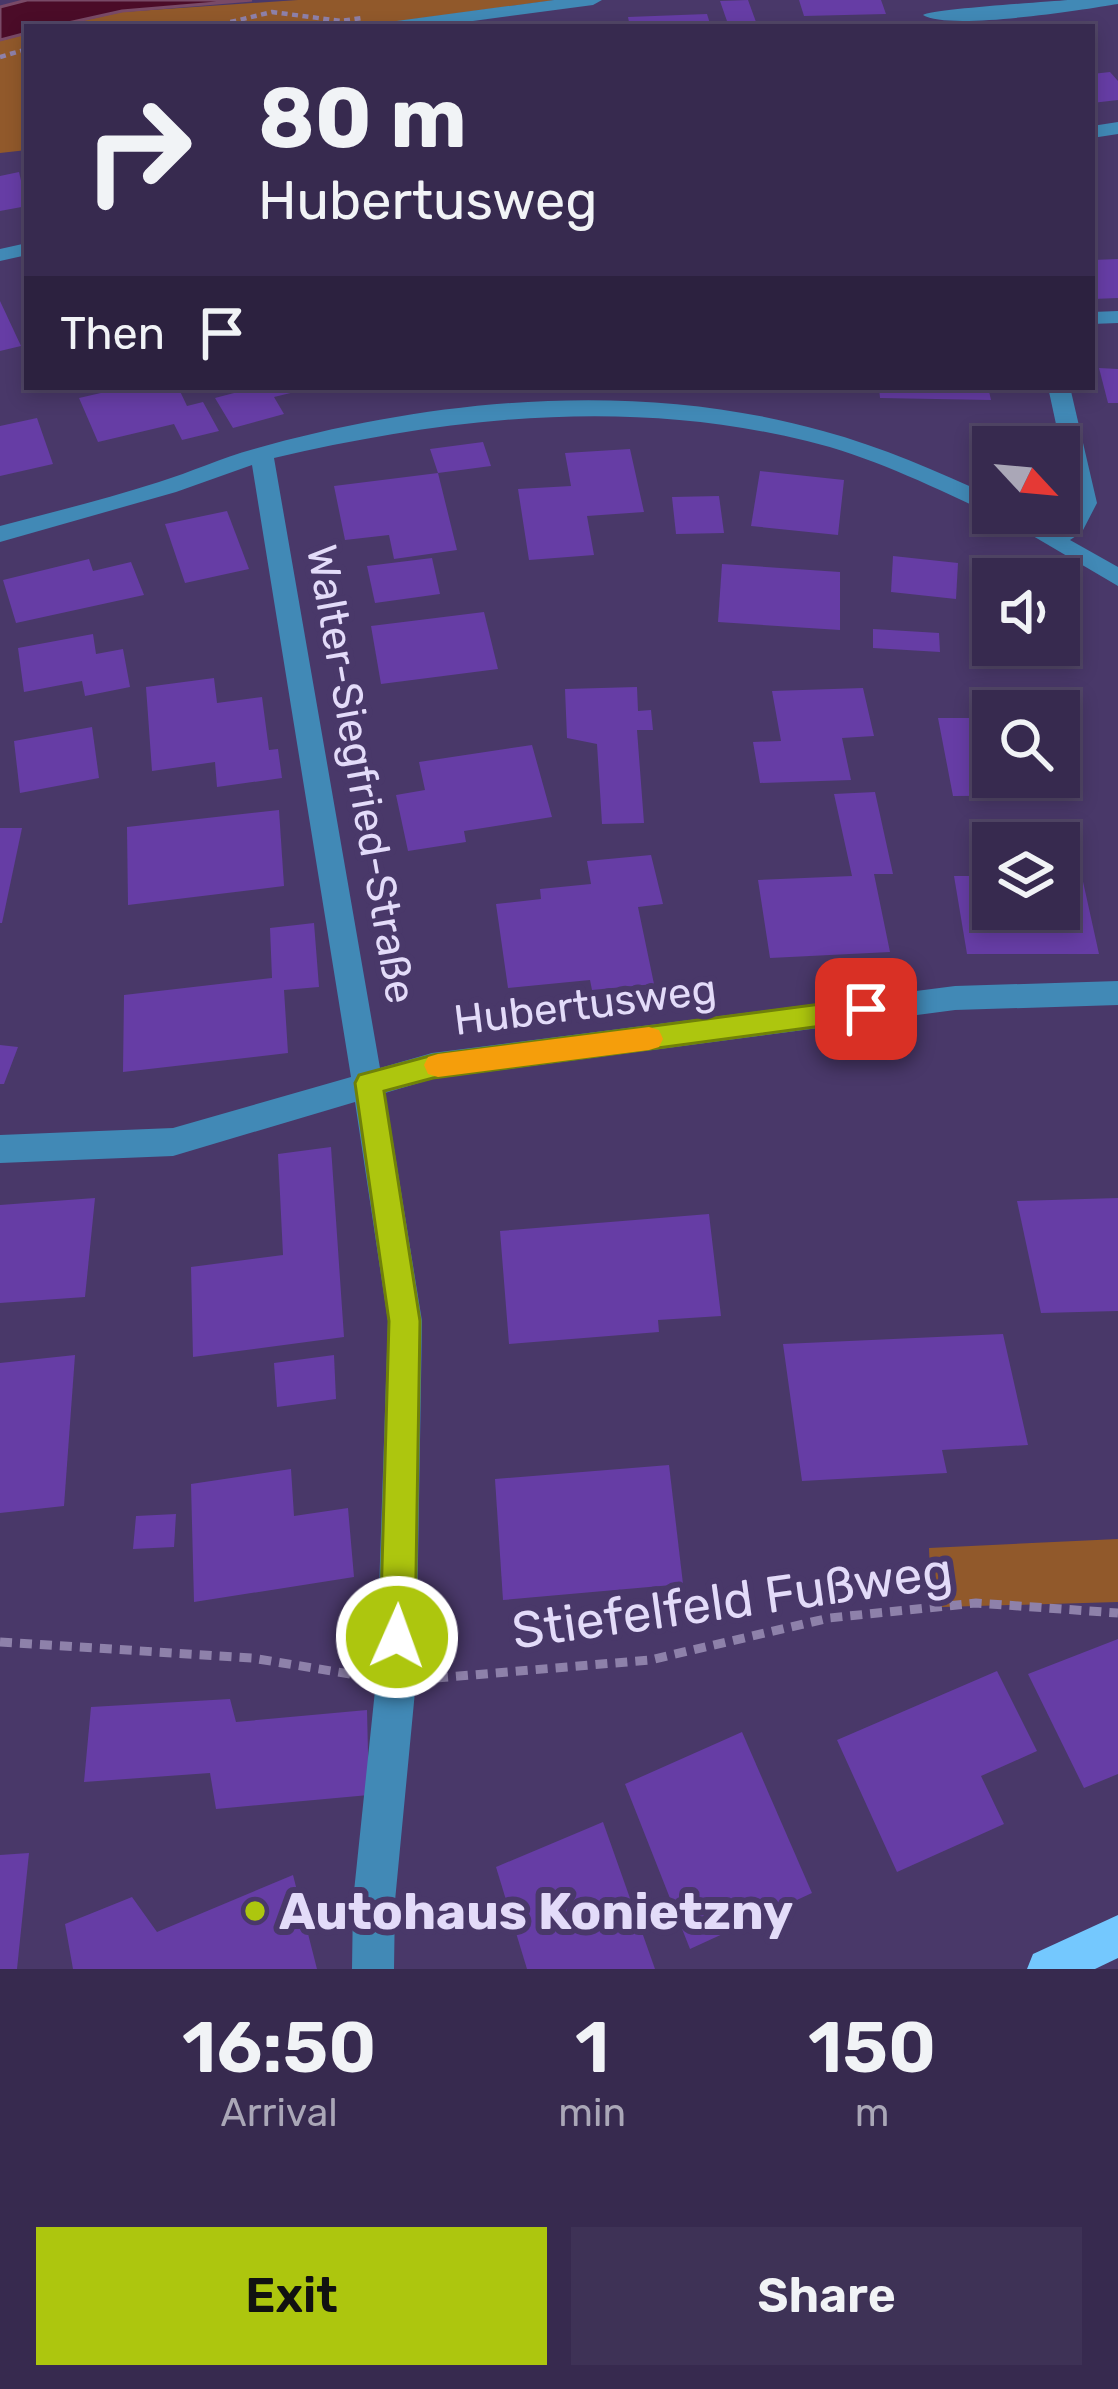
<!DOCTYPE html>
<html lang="en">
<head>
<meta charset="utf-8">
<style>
  body { margin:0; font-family:Rubik,sans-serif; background:#3e3256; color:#f1f3f6; height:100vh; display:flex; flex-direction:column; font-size:45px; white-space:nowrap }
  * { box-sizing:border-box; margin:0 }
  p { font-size:39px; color:#aaa7b7 }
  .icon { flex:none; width:66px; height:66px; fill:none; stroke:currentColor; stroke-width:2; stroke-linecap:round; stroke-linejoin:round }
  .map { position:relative; height:1969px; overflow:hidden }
  .sheet { display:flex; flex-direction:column; background:#372a4f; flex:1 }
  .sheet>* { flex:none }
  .banner { position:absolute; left:24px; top:24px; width:1071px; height:366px; border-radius:0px; box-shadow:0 6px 18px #0003,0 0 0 3px #514666; background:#372a4f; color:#f1f3f6; overflow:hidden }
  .needle { width:78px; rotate:116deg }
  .fabs { position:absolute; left:972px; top:426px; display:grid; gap:24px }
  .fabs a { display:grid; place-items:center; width:108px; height:108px; border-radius:0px; background:#372a4f; box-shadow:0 6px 18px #0003,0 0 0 3px #514666; font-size:60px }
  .pin { position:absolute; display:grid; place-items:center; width:102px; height:102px; color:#fff; margin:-51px; border-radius:24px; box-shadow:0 6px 18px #0006 }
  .me { position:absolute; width:132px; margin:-66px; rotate:2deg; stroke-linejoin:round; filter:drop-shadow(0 0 9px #0008) }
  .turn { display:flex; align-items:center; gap:42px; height:252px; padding:0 36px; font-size:54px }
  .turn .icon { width:156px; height:156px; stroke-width:2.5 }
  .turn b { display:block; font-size:84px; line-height:102px }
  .then { display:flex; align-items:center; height:114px; padding:0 36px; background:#0003; gap:24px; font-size:45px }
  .eta { display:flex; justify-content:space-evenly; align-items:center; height:204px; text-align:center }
  .eta b { font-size:72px; font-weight:600; line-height:84px }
  .primary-button { display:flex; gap:24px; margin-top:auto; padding:24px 36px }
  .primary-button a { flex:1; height:138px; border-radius:0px; background:#adc60e; color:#111; font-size:48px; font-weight:600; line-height:138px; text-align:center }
  .primary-button a+a { background:#3e3256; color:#f1f3f6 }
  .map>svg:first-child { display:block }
</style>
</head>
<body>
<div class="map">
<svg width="1118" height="1969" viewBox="0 0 1118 1969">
  <rect width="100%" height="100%" fill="#493869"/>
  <!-- green -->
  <g fill="#91592b">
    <polygon points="298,0 556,0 356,27 55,27 122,12"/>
    <polygon points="27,34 27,150 0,153 0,41"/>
    <polygon points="1118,1539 1118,1602 942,1607 930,1574 929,1548"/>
  </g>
  <!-- water -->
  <polygon fill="#4b0c28" stroke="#794a67" stroke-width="3" points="27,0 252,0 122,11 50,27 27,27 27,33 0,40 0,7"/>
  <!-- building -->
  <g fill="#663da5">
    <polygon points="748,0 756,22 728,24 720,1"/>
    <polygon points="799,0 881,0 886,14 804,16"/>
    <polygon points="707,14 711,27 630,27 628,17"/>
    <polygon points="1110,72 1118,81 1118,100 1092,103 1092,74"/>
    <polygon points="19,172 27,206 0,211 0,176"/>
    <polygon points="1118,259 1118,298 1093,299 1092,260"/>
    <polygon points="0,301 21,346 0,351"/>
    <polygon points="1099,368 1118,369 1118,403 1108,403"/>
    <polygon points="127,387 178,387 187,406 203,402 219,431 182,440 174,424 98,442 79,398"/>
    <polygon points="231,387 307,387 307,389 274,397 284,414 233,428 215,398 234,393"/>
    <polygon points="879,387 988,387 991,400 880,398"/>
    <polygon points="37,418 53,464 0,476 0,426"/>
    <polygon points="483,442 491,466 438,473 430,449"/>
    <polygon points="630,449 644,512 587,516 594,555 529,560 518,489 571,486 565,453"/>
    <polygon points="760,471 844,480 838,535 751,526"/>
    <polygon points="438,473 457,550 394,559 389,535 345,540 334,486"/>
    <polygon points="719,496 724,533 676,534 672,497"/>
    <polygon points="227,511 249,569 185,583 165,524"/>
    <polygon points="893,556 958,563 956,599 891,592"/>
    <polygon points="432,558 440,594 375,603 367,566"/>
    <polygon points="89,559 93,571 131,562 144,595 16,623 3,580"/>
    <polygon points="722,564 840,572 840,630 718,622"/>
    <polygon points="1059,592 1081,595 1079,650 1059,647"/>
    <polygon points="484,612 498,669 381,684 371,626"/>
    <polygon points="873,629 939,633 940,652 873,648"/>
    <polygon points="93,634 96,654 123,649 130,687 85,696 82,681 24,692 18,648"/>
    <polygon points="214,678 217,703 262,697 269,750 278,749 282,778 217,787 215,762 152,771 146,687"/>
    <polygon points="637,687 638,711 651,710 653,730 637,730 644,823 602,824 597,744 567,738 565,689"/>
    <polygon points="863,688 874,736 842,738 851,780 760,783 753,742 781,741 772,691"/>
    <polygon points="938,718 993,718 993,777 1059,777 1061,764 1068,795 953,796"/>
    <polygon points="92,727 99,778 20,793 14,741"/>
    <polygon points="532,745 552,817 464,831 466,842 408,851 396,795 425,790 419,762"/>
    <polygon points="875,792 893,874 874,874 890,952 770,958 758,880 852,876 834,794"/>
    <polygon points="279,810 284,886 128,905 127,827"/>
    <polygon points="0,828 22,828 2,923 0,923"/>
    <polygon points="651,855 663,904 638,907 654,984 592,990 590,980 508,988 496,904 541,899 540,889 591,884 587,861"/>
    <polygon points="954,876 993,876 993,909 1059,909 1059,877 1082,877 1099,954 967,954"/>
    <polygon points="314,923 319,987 284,990 288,1053 123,1072 124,995 272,978 270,928"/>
    <polygon points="0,1045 18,1047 4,1084 0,1084"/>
    <polygon points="331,1147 344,1337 193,1357 191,1267 283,1255 278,1154"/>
    <polygon points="95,1198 85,1297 0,1303 0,1205"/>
    <polygon points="1118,1198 1118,1311 1041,1313 1017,1201"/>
    <polygon points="709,1214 721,1316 658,1320 659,1332 509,1344 500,1231"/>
    <polygon points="1003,1334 1028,1445 942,1450 947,1473 802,1481 783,1344"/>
    <polygon points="75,1355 64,1506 0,1513 0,1363"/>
    <polygon points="334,1355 336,1399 277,1407 274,1363"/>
    <polygon points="669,1465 683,1584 503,1600 495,1479"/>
    <polygon points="291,1469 294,1516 348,1508 354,1577 194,1602 191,1484"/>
    <polygon points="176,1514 174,1547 133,1549 136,1516"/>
    <polygon points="1118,1639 1118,1774 1084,1788 1028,1674"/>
    <polygon points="997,1671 1037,1751 981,1776 1004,1824 897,1872 837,1740"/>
    <polygon points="230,1699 236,1722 367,1710 369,1795 216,1809 210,1773 84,1782 91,1707"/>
    <polygon points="742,1732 812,1893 690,1949 625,1784"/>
    <polygon points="603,1822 655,1969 527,1969 496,1867"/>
    <polygon points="29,1853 17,1969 0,1969 0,1855"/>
    <polygon points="293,1875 317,1969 73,1969 65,1924 132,1897 157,1932"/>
  </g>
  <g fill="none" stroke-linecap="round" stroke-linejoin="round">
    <!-- path-far1 -->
    <g stroke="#8e81aa" stroke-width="4.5" stroke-dasharray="6 4.5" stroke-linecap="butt">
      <polyline points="210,27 272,12 341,21 362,18"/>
      <polyline points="0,57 27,49"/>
    </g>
    <!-- path -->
    <g stroke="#8e81aa" stroke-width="9" stroke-dasharray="12 8" stroke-linecap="butt">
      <polyline points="0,1642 252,1658 356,1675"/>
      <polyline points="436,1678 650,1660 829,1618 976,1603 1118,1613"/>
    </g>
    <!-- minor -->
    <g fill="#4189b6" fill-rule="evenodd">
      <polygon points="554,0 602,0 593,5 428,27 380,27 389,22"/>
      <path d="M 1068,0 L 1118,0 L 1118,4 C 1082,10 949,31 923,15 C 932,9 1046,2 1068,0 Z"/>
      <polygon points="1118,122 1118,134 1092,138 1092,126"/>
      <polygon points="27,243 27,255 0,261 0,249"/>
      <polygon points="1118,311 1118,323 1092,324 1092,312"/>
      <path d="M 1048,387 L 1070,387 L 1097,503 L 1082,532 L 1070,540 L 1118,567 L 1118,586 L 994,513 L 993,513 L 985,511 C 927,484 869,456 807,441 C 628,397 451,417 274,458 L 380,1068 L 432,1053 L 955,986 L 1118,981 L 1118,1005 L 955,1010 L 432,1079 L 385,1093 L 422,1321 L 416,1681 L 395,1901 L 394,1969 L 352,1969 L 353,1901 L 376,1681 L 388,1321 L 355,1102 L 173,1156 L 0,1163 L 0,1135 L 173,1128 L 351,1077 L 252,465 L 176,492 L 0,542 L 0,526 C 53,512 106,499 159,482 C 191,472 221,458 254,449 C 435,398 640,379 823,431 C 882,447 937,471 993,497 L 993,513 L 1024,513 L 1052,529 L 1064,522 L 1073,503 Z"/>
    </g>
    <!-- major -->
    <polygon fill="#74c8fe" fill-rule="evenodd" points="1118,1915 1118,1958 1095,1969 1027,1969 1033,1954"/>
  </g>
  <!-- route -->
  <polygon fill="#adc60e" stroke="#708109" stroke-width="3" points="866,998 880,1009 866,1020 433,1078 384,1091 420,1321 415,1637 410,1650 397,1655 385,1650 380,1637 389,1321 355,1083 359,1075 433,1055"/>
  <!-- slow -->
  <polygon fill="#f59e0b" points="649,1027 659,1030 663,1039 659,1047 649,1050 438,1077 428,1074 424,1065 428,1057 438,1054"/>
  <!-- markers -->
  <circle fill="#adc60e" stroke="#493869" stroke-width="4.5" cx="255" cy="1911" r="12"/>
  <g text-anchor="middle" stroke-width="12" stroke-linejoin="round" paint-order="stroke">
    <!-- street labels -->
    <g font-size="42" fill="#e3dbf9" stroke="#493869">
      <text transform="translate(362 774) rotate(80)" y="15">Walter-Siegfried-Straße</text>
      <text transform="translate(585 1004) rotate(-7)" y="15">Hubertusweg</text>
    </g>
    <!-- near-street labels -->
    <g font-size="51" fill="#e3dbf9" stroke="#493869">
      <text transform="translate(732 1600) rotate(-8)" y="18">Stiefelfeld Fußweg</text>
    </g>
    <!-- near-poi labels -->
    <g font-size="51" font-weight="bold" fill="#e3dbf9" stroke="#493869" text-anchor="start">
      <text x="279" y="1929">Autohaus Konietzny</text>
    </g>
  </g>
</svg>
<div class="fabs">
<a><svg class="needle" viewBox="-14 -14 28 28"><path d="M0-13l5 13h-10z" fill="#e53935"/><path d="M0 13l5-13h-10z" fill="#aaa7b7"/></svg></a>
<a><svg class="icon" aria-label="sound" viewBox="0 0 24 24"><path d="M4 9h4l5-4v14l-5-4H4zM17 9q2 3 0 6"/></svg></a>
<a><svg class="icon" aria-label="search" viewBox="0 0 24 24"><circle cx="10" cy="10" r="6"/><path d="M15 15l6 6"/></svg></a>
<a><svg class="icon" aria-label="layers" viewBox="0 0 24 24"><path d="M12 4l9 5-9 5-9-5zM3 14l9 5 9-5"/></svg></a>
</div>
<div class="pin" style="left:866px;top:1009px;background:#d93025"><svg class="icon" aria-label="arrive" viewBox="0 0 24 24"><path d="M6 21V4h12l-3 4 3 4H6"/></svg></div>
<svg class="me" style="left:397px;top:1637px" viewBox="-20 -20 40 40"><circle r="17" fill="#adc60e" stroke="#fff" stroke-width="3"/><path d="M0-11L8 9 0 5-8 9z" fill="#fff"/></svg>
<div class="banner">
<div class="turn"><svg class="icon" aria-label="right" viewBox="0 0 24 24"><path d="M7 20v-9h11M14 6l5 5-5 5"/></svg><div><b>80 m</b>Hubertusweg</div></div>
<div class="then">Then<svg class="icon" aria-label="arrive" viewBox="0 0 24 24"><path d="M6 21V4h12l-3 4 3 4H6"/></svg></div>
</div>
</div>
<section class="sheet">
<div class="eta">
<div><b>16:50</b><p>Arrival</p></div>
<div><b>1</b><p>min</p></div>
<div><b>150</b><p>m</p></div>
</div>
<div class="primary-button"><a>Exit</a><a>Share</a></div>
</section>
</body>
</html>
